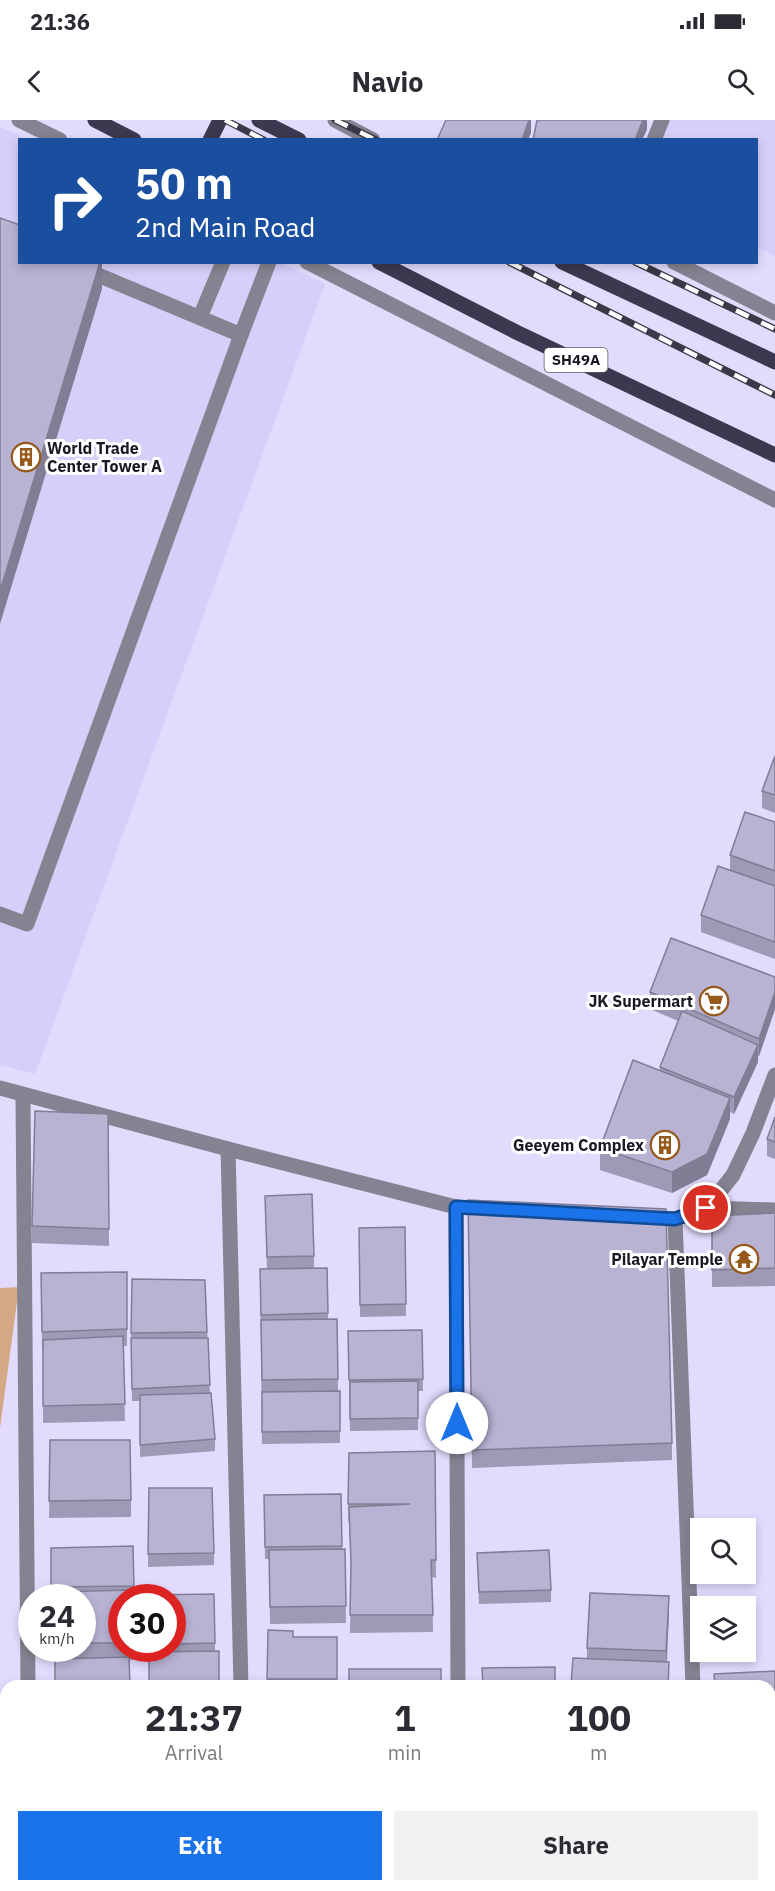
<!DOCTYPE html>
<html lang="en">
<head>
<meta charset="utf-8">
<style>
  body { margin:0; font-family:"IBM Plex Sans",sans-serif; background:#f2f2f3; color:#2b2b33; height:100vh; display:flex; flex-direction:column; font-size:22px; white-space:nowrap }
  * { box-sizing:border-box; margin:0 }
  p { font-size:20px; color:#7c7c81 }
  .icon { flex:none; width:33px; height:33px; fill:none; stroke:currentColor; stroke-width:2; stroke-linecap:round; stroke-linejoin:round }
  .map { position:relative; flex:1; overflow:hidden }
  .details { position:absolute; left:0px; top:1560px; width:776px; height:212px; display:flex; flex-direction:column; background:#fff; border-radius:18px 18px 0 0; box-shadow:0 3px 9px #0003 }
  .details>* { flex:none }
  .banner { position:absolute; left:18px; top:18px; width:740px; height:126px; border-radius:0px; box-shadow:0 3px 9px #0003; background:#1a4fa0; color:#fff; overflow:hidden }
  .buttons { position:absolute; left:690px; top:1398px; display:grid; gap:12px }
  .buttons a { display:grid; place-items:center; width:66px; height:66px; border-radius:0px; background:#fff; box-shadow:0 3px 9px #0003; font-size:30px }
  .speed { position:absolute; left:18px; top:1464px; display:flex; gap:12px; font-size:30px; font-weight:700; text-align:center }
  .speed>* { display:grid; place-content:center; width:78px; height:78px; border-radius:50%; background:#fff; box-shadow:0 3px 9px #0003; line-height:1 }
  .speed small { font-size:15px; font-weight:400 }
  .speed .limit { border:9px solid #d22; background:#fff; color:#111 }
  .pin { position:absolute; display:grid; place-items:center; width:51px; height:51px; color:#fff; margin:-26px; border:3px solid #fff; border-radius:50%; box-shadow:0 2px 6px #0007 }
  .me { position:absolute; width:66px; margin:-33px; rotate:0deg; stroke-linejoin:round; filter:drop-shadow(0 0 4px #0008) }
  .turn { display:flex; align-items:center; gap:21px; height:126px; padding:0 18px; font-size:27px }
  .turn .icon { width:78px; height:78px; stroke-width:2.5 }
  .turn b { display:block; font-size:42px; line-height:51px }
  .eta { display:flex; justify-content:space-evenly; align-items:center; height:102px; text-align:center }
  .eta b { font-size:36px; font-weight:800; line-height:42px }
  .primary-button { display:flex; gap:12px; margin-top:auto; padding:12px 18px }
  .primary-button a { flex:1; height:69px; border-radius:0px; background:#1a73e8; color:#fff; font-size:24px; font-weight:800; line-height:69px; text-align:center }
  .primary-button a+a { background:#f2f2f3; color:#2b2b33 }
  .status { display:flex; justify-content:space-between; align-items:center; height:42px; padding:0 30px; background:#fff; direction:ltr }
  .status svg { height:16px; fill:currentColor }
  header { display:flex; justify-content:space-between; align-items:center; height:78px; padding:0 18px; background:#fff; font-size:27px; font-weight:800 }
  .map>svg:first-child { display:block }
</style>
</head>
<body>
<div class="status"><b>21:36</b><svg viewBox="0 0 49 12"><path d="M0 12V9h3v3zM5 12V6h3v6zM10 12V3h3v9zM15 12V0h3v12zM26 1h20v11H26zM47 4h2v5h-2z"/></svg></div>
<header><svg class="icon" aria-label="back" viewBox="0 0 24 24"><path d="M15 5l-7 7 7 7"/></svg>Navio<svg class="icon" aria-label="search" viewBox="0 0 24 24"><circle cx="10" cy="10" r="6"/><path d="M15 15l6 6"/></svg></header>
<div class="map">
<svg width="775" height="1771" viewBox="0 0 775 1771">
  <rect width="100%" height="100%" fill="#e2dbfe"/>
  <!-- built -->
  <g fill="#d7cff9">
    <polygon points="664,0 775,0 775,136 756,127 756,20 657,20"/>
    <polygon points="0,7 26,19 20,20 20,142 281,143 325,164 35,954 0,945"/>
  </g>
  <!-- green -->
  <polygon fill="#d5a885" points="19,1167 0,1308 0,1168"/>
  <g fill="none" stroke-linecap="round" stroke-linejoin="round">
    <!-- minor -->
    <g stroke="#858391" stroke-width="15">
      <polyline points="19,0 60,20"/>
      <polyline points="335,0 373,20"/>
      <polyline points="654,20 662,0"/>
      <polyline points="67,142 241,215"/>
      <polyline points="307,142 775,380"/>
      <polyline points="674,142 775,193"/>
      <polyline points="200,197 223,142"/>
      <polyline points="0,794 27,804 241,215 269,142"/>
      <polyline points="0,968 228,1029 456,1087 489,1089"/>
      <polyline points="23,976 28,1566"/>
      <polyline points="228,1029 241,1566"/>
      <polyline points="456,1087 458,1566"/>
      <polyline points="707,1088 733,1055 753,1013 775,955"/>
      <polyline points="647,1098 675,1099 707,1088 775,1090"/>
      <polyline points="675,1099 693,1566"/>
      <polyline points="702,1766 702,1771"/>
      <polyline points="29,1771 29,1766"/>
      <polyline points="267,1771 267,1766"/>
    </g>
    <!-- major -->
    <g stroke="#3d3850" stroke-width="15">
      <polyline points="95,0 134,20"/>
      <polyline points="259,0 299,20"/>
      <polyline points="210,20 220,0"/>
      <polyline points="379,142 516,212 775,335"/>
      <polyline points="562,142 775,242"/>
    </g>
    <!-- rail casing -->
    <g stroke="#3b3847" stroke-width="7">
      <g id="rail">
        <polyline points="225,0 264,20"/>
        <polyline points="335,0 376,20"/>
        <polyline points="509,142 775,275"/>
        <polyline points="635,142 775,209"/>
      </g>
    </g>
    <!-- rail -->
    <use href="#rail" stroke="#fff" stroke-width="4.5" stroke-dasharray="14" stroke-linecap="butt"/>
  </g>
  <!-- wall -->
  <g fill="#9e99b5">
    <polygon points="775,636 775,693 762,688 762,671"/>
    <polygon points="775,702 775,839 701,812 701,795 730,750 730,735"/>
    <polygon points="775,857 775,889 759,936 758,936 758,942 734,994 730,992 730,999 707,1055 672,1073 600,1050 600,1028 660,950 660,947 678,901 650,889 650,872"/>
    <polygon points="108,994 109,1126 32,1123 32,1106"/>
    <polygon points="775,997 775,1039 767,1036 767,1019"/>
    <polygon points="468,1081 672,1323 672,1340 472,1348"/>
    <polygon points="265,1088 314,1136 314,1148 327,1148 328,1199 337,1199 338,1271 340,1271 340,1323 262,1324 260,1149 267,1149"/>
    <polygon points="775,1093 775,1166 712,1167 712,1096"/>
    <polygon points="405,1107 406,1196 360,1197 359,1108"/>
    <polygon points="127,1152 127,1226 123,1226 125,1301 43,1303 43,1229 42,1229 41,1153"/>
    <polygon points="205,1160 210,1273 215,1319 215,1331 140,1337 140,1281 132,1281 131,1213"/>
    <polygon points="422,1210 423,1271 418,1271 418,1310 350,1311 348,1211"/>
    <polygon points="50,1320 131,1380 131,1397 49,1398"/>
    <polygon points="435,1331 436,1458 432,1457 433,1512 350,1513 351,1451 349,1401 348,1401 349,1333"/>
    <polygon points="149,1368 214,1433 214,1445 148,1447"/>
    <polygon points="341,1374 342,1429 345,1429 346,1503 270,1504 269,1439 265,1439 264,1375"/>
    <polygon points="133,1426 134,1478 122,1478 122,1528 134,1528 134,1540 50,1541 50,1528 82,1528 82,1478 51,1472 51,1428"/>
    <polygon points="477,1433 551,1470 551,1482 479,1484"/>
    <polygon points="214,1474 215,1531 149,1566 149,1528 172,1528 172,1478"/>
    <polygon points="669,1493 667,1542 669,1542 669,1566 571,1566 587,1539 587,1528"/>
    <polygon points="268,1510 293,1517 337,1517 337,1564 343,1566 267,1566"/>
    <polygon points="775,1551 775,1701 770,1702 770,1566 714,1566 714,1554"/>
  </g>
  <!-- shaded-wall -->
  <g fill="#817d94">
    <polygon points="529,0 531,0 531,13 528,20 522,20"/>
    <polygon points="643,0 647,0 647,10 642,20 635,20"/>
    <polygon points="100,142 102,142 102,169 0,504 0,471"/>
    <polygon points="775,872 775,889 759,936 759,919"/>
    <polygon points="758,925 758,942 734,994 734,977"/>
    <polygon points="730,978 730,999 707,1055 672,1073 672,1052"/>
    <polygon points="669,1476 669,1493 666,1548 666,1531"/>
  </g>
  <!-- building -->
  <g fill="#b8b2d3" stroke="#817d94" stroke-width="1.5">
    <polygon points="446,0 529,0 522,20 437,20"/>
    <polygon points="537,0 643,0 635,20 533,20"/>
    <polygon points="0,98 20,105 20,142 100,142 0,471"/>
    <polygon points="775,636 775,675 762,671"/>
    <polygon points="745,692 775,702 775,751 730,735"/>
    <polygon points="718,746 775,766 775,822 701,795"/>
    <polygon points="671,818 775,857 775,872 759,919 650,872"/>
    <polygon points="682,891 758,925 734,977 660,947"/>
    <polygon points="633,940 730,978 707,1034 672,1052 600,1028"/>
    <polygon points="35,991 108,994 109,1109 32,1106"/>
    <polygon points="775,997 775,1022 767,1019"/>
    <polygon points="312,1074 314,1136 267,1137 265,1076"/>
    <polygon points="468,1080 666,1089 672,1323 472,1330"/>
    <polygon points="775,1093 775,1148 712,1150 712,1096"/>
    <polygon points="405,1107 406,1184 360,1185 359,1108"/>
    <polygon points="327,1148 328,1193 261,1195 260,1149"/>
    <polygon points="127,1152 127,1209 42,1212 41,1153"/>
    <polygon points="132,1159 205,1160 207,1212 131,1213"/>
    <polygon points="337,1199 338,1259 262,1260 261,1200"/>
    <polygon points="422,1210 423,1259 349,1260 348,1211"/>
    <polygon points="123,1216 125,1284 43,1286 43,1220"/>
    <polygon points="131,1218 208,1218 210,1265 132,1269"/>
    <polygon points="418,1261 418,1298 350,1299 350,1262"/>
    <polygon points="340,1271 340,1311 262,1312 262,1272"/>
    <polygon points="211,1273 215,1319 140,1325 140,1275"/>
    <polygon points="50,1320 130,1320 131,1380 49,1381"/>
    <polygon points="435,1331 436,1440 431,1440 433,1495 350,1495 351,1442 349,1387 410,1384 348,1384 349,1333"/>
    <polygon points="149,1368 212,1368 214,1433 148,1434"/>
    <polygon points="341,1374 342,1426 265,1427 264,1375"/>
    <polygon points="133,1426 134,1466 51,1467 51,1428"/>
    <polygon points="345,1429 346,1486 270,1487 269,1430"/>
    <polygon points="549,1430 551,1470 479,1472 477,1433"/>
    <polygon points="133,1470 133,1478 122,1478 122,1523 82,1523 82,1478 49,1478 49,1472"/>
    <polygon points="590,1473 669,1476 666,1531 587,1528"/>
    <polygon points="214,1474 215,1523 172,1524 172,1478 148,1478 148,1475"/>
    <polygon points="268,1510 293,1511 293,1517 337,1517 337,1559 267,1559"/>
    <polygon points="219,1531 219,1566 149,1566 149,1532"/>
    <polygon points="129,1537 130,1566 55,1566 55,1539"/>
    <polygon points="573,1538 669,1542 668,1566 571,1566"/>
    <polygon points="555,1547 555,1566 483,1566 482,1548"/>
    <rect x="349" y="1549" width="92" height="17"/>
    <polygon points="775,1551 775,1684 770,1684 770,1566 715,1566 714,1554"/>
    <polygon points="343,1564 343,1566 272,1566 272,1565"/>
    <polygon points="770,1727 775,1727 775,1771 736,1771 735,1766 770,1766"/>
    <rect x="384" y="1766" width="59" height="5"/>
    <polygon points="497,1766 504,1766 513,1771 494,1771"/>
  </g>
  <g fill="none" stroke-linecap="round" stroke-linejoin="round">
    <!-- route casing -->
    <g stroke="#114b97" stroke-width="15">
      <polyline id="route" points="457,1303 456,1087 675,1099 706,1088"/>
    </g>
    <!-- route -->
    <use href="#route" stroke="#1a73e8" stroke-width="10"/>
  </g>
  <!-- icons -->
  <defs>
    <g id="building-ring" transform="scale(1.5)"><circle r="9.5" fill="#fff" stroke="#96591c" stroke-width="1.5"/><path d="M-4-6H4V6H1V3H-1V6H-4ZM-2.5-4.3h1.7v1.8h-1.7ZM.8-4.3h1.7v1.8H.8ZM-2.5-1h1.7V.8h-1.7ZM.8-1h1.7V.8H.8Z" fill="#96591c"/></g>
    <g id="supermarket-ring" transform="scale(1.5)"><circle r="9.5" fill="#fff" stroke="#96591c" stroke-width="1.5"/><path d="M-6-5.5h2.5l.6 2H6L4.5 2H-2.5L-4.4-4H-6ZM-1.5 3.2a1.3 1.3 0 1 0 .1 0ZM3 3.2a1.3 1.3 0 1 0 .1 0Z" fill="#96591c"/></g>
    <g id="temple-ring" transform="scale(1.5)"><circle r="9.5" fill="#fff" stroke="#96591c" stroke-width="1.5"/><path d="M0-6L5-2H3V0L6.5 2.5H4V6H1.5V3h-3V6H-4V2.5H-6.5L-3 0V-2H-5Z" fill="#96591c"/></g>
  </defs>
  <g fill-rule="evenodd">
    <use href="#building-ring" x="26" y="337"/>
    <use href="#supermarket-ring" x="714" y="881"/>
    <use href="#building-ring" x="665" y="1025"/>
    <use href="#temple-ring" x="744" y="1139"/>
  </g>
  <g text-anchor="middle" stroke-width="6" stroke-linejoin="round" paint-order="stroke">
    <!-- shield labels -->
    <rect fill="#fff" stroke="#5f5d65" stroke-width="1.5" x="544.5" y="228" width="63" height="24" rx="4.5"/>
    <g font-size="15" font-weight="bold" fill="#1a1723">
      <text x="576" y="245">SH49A</text>
    </g>
    <!-- poi labels -->
    <g font-size="16" font-weight="bold" fill="#1a1723" stroke="#fff" text-anchor="end">
      <text x="47" y="334" text-anchor="start">World Trade<tspan x="47" dy="18">Center Tower A</tspan></text>
      <text x="693" y="887">JK Supermart</text>
      <text x="644" y="1031">Geeyem Complex</text>
      <text x="723" y="1145">Pilayar Temple</text>
    </g>
  </g>
</svg>
<div class="buttons">
<a><svg class="icon" aria-label="search" viewBox="0 0 24 24"><circle cx="10" cy="10" r="6"/><path d="M15 15l6 6"/></svg></a>
<a><svg class="icon" aria-label="layers" viewBox="0 0 24 24"><path d="M12 4l9 5-9 5-9-5zM3 14l9 5 9-5"/></svg></a>
</div>
<div class="speed"><div>24<small>km/h</small></div><div class="limit">30</div></div>
<div class="pin" style="left:706px;top:1088px;background:#d93025"><svg class="icon" aria-label="arrive" viewBox="0 0 24 24"><path d="M6 21V4h12l-3 4 3 4H6"/></svg></div>
<svg class="me" style="left:457px;top:1303px" viewBox="-20 -20 40 40"><circle r="19" fill="#fff"/><path d="M0-13L10 11 0 6-10 11z" fill="#1a73e8"/></svg>
<div class="banner">
<div class="turn"><svg class="icon" aria-label="right" viewBox="0 0 24 24"><path d="M7 20v-9h11M14 6l5 5-5 5"/></svg><div><b>50 m</b>2nd Main Road</div></div>
</div>
<section class="details">
<div class="eta">
<div><b>21:37</b><p>Arrival</p></div>
<div><b>1</b><p>min</p></div>
<div><b>100</b><p>m</p></div>
</div>
<div class="primary-button"><a>Exit</a><a>Share</a></div>
</section>
</div>
</body>
</html>
